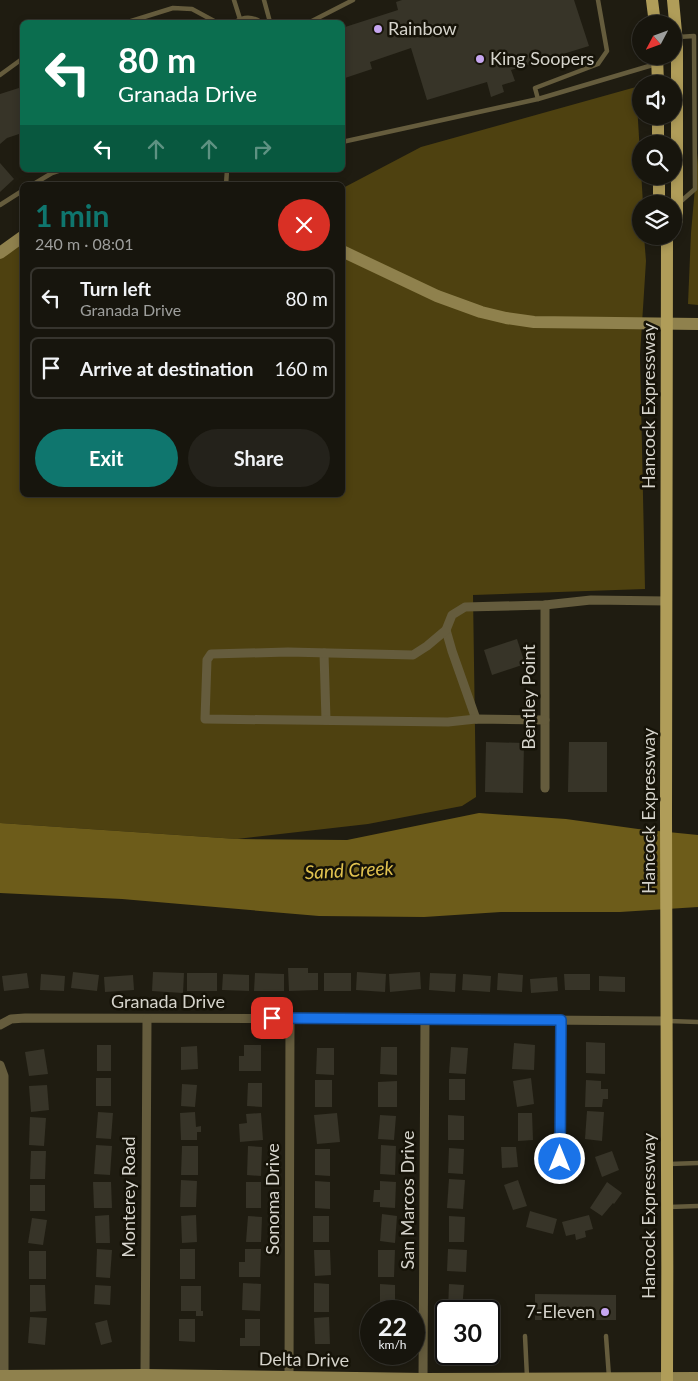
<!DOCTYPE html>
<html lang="en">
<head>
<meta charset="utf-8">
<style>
  body { margin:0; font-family:Lato,sans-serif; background:#24221b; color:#f1f3f6; height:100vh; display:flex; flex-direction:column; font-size:19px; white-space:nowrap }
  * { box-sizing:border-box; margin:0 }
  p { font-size:16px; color:#9e9f9d }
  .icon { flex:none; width:28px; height:28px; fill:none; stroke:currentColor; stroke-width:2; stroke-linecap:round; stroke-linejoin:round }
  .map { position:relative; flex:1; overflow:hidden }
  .sheet { position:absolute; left:20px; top:182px; width:325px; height:315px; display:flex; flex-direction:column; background:#17150d; border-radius:8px; box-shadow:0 2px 8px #0003,0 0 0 1px #36342e }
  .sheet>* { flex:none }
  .top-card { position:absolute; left:20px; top:20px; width:325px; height:152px; border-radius:8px; box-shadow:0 2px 8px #0003,0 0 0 1px #36342e; background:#0b6e4f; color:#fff; overflow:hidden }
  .needle { width:32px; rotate:229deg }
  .fabs { position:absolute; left:632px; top:15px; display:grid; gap:10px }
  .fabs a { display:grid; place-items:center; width:50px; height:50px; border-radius:50%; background:#17150d; box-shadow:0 2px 8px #0003,0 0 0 1px #36342e; font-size:25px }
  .speed { position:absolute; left:360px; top:1300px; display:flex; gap:10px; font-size:25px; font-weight:700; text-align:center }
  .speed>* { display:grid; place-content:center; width:65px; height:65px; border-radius:50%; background:#17150d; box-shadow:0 2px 8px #0003,0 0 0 1px #36342e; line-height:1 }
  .speed small { font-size:12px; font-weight:400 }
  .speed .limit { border:2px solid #111; border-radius:8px; background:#fff; color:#111 }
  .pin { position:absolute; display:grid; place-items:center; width:42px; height:42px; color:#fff; margin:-21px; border-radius:10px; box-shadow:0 2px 8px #0006 }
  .me { position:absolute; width:55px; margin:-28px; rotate:0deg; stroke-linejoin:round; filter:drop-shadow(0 0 4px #0008) }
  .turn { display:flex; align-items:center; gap:18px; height:105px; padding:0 15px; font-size:22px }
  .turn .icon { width:65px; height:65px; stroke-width:2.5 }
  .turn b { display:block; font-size:35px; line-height:42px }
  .lanes { display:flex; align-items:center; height:48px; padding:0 15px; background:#0003; justify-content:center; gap:25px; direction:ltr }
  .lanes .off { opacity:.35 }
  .round { display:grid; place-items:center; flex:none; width:52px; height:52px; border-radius:26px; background:#24221b }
  .head { display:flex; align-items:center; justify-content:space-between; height:85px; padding:0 15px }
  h1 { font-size:30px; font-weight:700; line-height:38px; color:#0f766e }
  .primary-button { display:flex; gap:10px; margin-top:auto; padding:10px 15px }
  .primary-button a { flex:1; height:58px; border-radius:30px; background:#0f766e; color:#fff; font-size:20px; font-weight:700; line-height:58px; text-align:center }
  .primary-button a+a { background:#24221b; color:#f1f3f6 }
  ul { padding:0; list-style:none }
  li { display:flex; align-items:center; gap:15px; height:62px; margin:0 10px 8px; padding:0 5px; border:2px solid #36342e; border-radius:8px }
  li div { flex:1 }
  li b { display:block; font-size:19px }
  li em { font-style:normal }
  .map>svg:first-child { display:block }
</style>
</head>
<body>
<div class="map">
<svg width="698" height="1381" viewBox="0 0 698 1381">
  <rect width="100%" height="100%" fill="#1f1c11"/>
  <!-- green -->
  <g fill="#4e4110">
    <polygon points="636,87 643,204 641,204 641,236 644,236 646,261 640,355 645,589 473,595 476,797 462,806 368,824 237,839 0,823 0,257 22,242 22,495 342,495 343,188 421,147"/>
    <polygon points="698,153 698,305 688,304 691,233"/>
  </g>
  <!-- water -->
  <polygon fill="#6d5c1a" points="479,813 566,819 638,829 698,835 698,907 620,912 501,912 424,917 319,916 122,899 0,893 0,823 237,839 347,840"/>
  <!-- building -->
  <g fill="#373428">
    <polygon points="402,0 574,0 589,46 511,70 515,81 502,85 504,92 491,97 487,82 427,100 411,48 370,62 372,69 342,79 342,28 398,10 396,2"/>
    <polygon points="22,87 22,133 7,138 0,144 0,94"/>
    <polygon points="0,163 14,179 0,192"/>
    <polygon points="517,639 525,664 492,675 484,650"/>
    <polygon points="486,742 524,743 523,793 485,792"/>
    <polygon points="569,742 607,742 607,792 568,792"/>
    <polygon points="288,968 308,968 308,973 318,973 318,990 289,991"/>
    <polygon points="73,972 99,975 97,991 71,988"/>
    <polygon points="153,972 184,973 183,993 152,991"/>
    <polygon points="357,972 386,974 385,992 356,990"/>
    <polygon points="420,972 421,989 390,992 389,974"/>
    <polygon points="27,973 29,988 4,991 2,976"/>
    <rect x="187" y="973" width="30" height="18"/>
    <polygon points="255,973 284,974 284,991 254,991"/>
    <rect x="324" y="973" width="27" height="18"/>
    <polygon points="430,973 456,974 455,992 429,990"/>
    <polygon points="498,973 523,975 522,992 497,990"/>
    <polygon points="41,974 65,976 64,991 40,990"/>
    <polygon points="223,974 249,975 249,991 222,990"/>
    <polygon points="463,974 491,976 490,992 462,990"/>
    <polygon points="564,974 590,974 590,990 565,990"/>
    <polygon points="133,975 134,990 105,992 104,977"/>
    <polygon points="599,976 625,977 625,992 599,991"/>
    <polygon points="557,977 558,991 531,993 530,979"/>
    <polygon points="586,1042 605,1043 605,1074 586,1073"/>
    <polygon points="514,1043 535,1045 534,1070 512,1069"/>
    <rect x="97" y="1045" width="14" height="26"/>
    <polygon points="244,1045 261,1045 261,1071 239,1071 239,1056 244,1056"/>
    <polygon points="197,1046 198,1069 181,1070 181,1047"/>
    <polygon points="381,1047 397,1047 397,1075 380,1074"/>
    <polygon points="451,1047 468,1048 466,1074 449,1073"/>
    <polygon points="317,1048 334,1048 334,1075 316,1074"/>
    <polygon points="44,1049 48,1074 29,1076 25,1052"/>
    <rect x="96" y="1078" width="15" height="28"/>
    <polygon points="531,1078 534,1104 517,1107 513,1081"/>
    <rect x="449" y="1079" width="16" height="21"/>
    <rect x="315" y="1080" width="17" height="27"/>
    <polygon points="586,1080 601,1081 601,1089 608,1089 608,1099 603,1099 602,1107 585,1107"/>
    <polygon points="397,1081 397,1107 378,1107 378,1082"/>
    <polygon points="248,1083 262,1083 262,1107 247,1106"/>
    <polygon points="182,1084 197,1085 195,1107 181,1106"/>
    <polygon points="47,1085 49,1110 31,1112 29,1086"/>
    <polygon points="587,1111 604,1112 602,1141 585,1139"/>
    <polygon points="98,1112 113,1113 111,1139 96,1138"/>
    <polygon points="195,1112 196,1127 201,1126 201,1132 197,1132 197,1140 181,1140 180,1113"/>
    <polygon points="261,1113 263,1140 240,1142 239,1124 247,1123 246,1114"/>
    <polygon points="337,1113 340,1142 317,1144 314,1115"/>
    <polygon points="518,1113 532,1113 533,1140 518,1141"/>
    <polygon points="380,1115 396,1116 394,1140 378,1139"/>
    <polygon points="448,1115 464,1116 464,1140 448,1140"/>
    <polygon points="30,1117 46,1118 44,1146 29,1145"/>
    <polygon points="96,1145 112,1146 110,1175 94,1174"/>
    <polygon points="381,1145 396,1146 395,1175 380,1174"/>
    <polygon points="182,1146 198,1146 198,1175 181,1175"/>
    <polygon points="248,1146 262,1147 261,1176 247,1175"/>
    <polygon points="501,1147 516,1147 518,1167 502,1168"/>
    <polygon points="449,1148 464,1149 463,1174 448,1173"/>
    <polygon points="315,1149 330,1149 330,1176 315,1175"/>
    <polygon points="31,1151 46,1151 45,1179 30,1179"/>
    <polygon points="612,1151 619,1170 602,1177 595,1157"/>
    <polygon points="449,1179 465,1180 463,1209 447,1208"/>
    <polygon points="181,1180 197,1181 196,1207 180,1207"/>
    <polygon points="518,1180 527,1206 513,1210 504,1185"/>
    <polygon points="315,1181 330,1182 330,1209 315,1208"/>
    <polygon points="380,1181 396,1182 395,1208 380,1207 380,1202 373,1202 374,1190 380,1190"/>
    <polygon points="93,1182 111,1182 112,1208 94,1208"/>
    <rect x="246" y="1182" width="15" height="26"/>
    <polygon points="607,1182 622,1193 614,1204 613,1203 602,1216 590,1208"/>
    <rect x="30" y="1185" width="15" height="26"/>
    <polygon points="530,1211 557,1219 553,1234 526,1227"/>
    <polygon points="382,1214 397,1216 395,1243 380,1241"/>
    <polygon points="109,1215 110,1243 96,1243 95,1216"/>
    <polygon points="196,1215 197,1242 182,1243 181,1216"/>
    <polygon points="589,1215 593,1229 585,1231 586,1237 576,1240 575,1234 566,1236 562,1222"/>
    <polygon points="248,1216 262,1217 261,1242 246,1242"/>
    <rect x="313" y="1216" width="16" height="26"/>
    <polygon points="449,1216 465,1217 464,1242 449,1242"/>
    <polygon points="32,1218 47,1220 43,1245 28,1243"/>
    <polygon points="97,1249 112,1250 110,1278 96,1277"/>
    <rect x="180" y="1249" width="15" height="30"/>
    <polygon points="245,1249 261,1249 260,1277 239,1277 239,1262 245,1262"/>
    <polygon points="448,1249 467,1250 466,1272 447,1271"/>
    <polygon points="314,1250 330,1250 331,1275 315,1276"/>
    <polygon points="378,1250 395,1250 394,1277 378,1277"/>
    <rect x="29" y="1251" width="17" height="28"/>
    <polygon points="243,1283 261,1284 260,1311 242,1310"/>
    <polygon points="314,1283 329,1284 329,1312 314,1312"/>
    <polygon points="380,1284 395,1285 395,1311 380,1311"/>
    <polygon points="449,1284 464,1285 462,1311 448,1310"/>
    <polygon points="30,1285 45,1285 46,1311 30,1312"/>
    <polygon points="95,1285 111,1286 110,1305 94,1304"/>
    <polygon points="181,1286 201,1286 201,1311 203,1311 203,1316 196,1316 196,1311 181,1311"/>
    <polygon points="535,1294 616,1295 616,1320 535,1320"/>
    <polygon points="30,1317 47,1318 45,1345 28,1343"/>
    <polygon points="329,1317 330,1344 315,1344 314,1318"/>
    <polygon points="179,1319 195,1319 195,1342 179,1341"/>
    <polygon points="245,1319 260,1319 260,1346 240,1346 240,1338 245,1338"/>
    <polygon points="107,1320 112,1342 101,1345 95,1323"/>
  </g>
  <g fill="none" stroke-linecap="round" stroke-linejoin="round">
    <!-- lane -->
    <g stroke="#655c3d" stroke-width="4.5">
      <polyline points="234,0 240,19"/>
      <polyline points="264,0 270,22"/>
      <polyline points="128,22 173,8 192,9 216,22"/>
      <path d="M 235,22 C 244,16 252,16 261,22"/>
      <polyline points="310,22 353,0"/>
      <polyline points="678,37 694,36 695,189 679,203"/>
      <polyline points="0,75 22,59"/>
      <polyline points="538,99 535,88 598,64 607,51 598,0"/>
      <polyline points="342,142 538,99 656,64"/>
      <polyline points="32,185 52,173 61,170"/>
      <polyline points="226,185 227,170"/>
      <polyline points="0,205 22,191"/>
      <polyline points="669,1021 698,1022"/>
      <polyline points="669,1164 698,1163"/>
      <polyline points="669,1207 698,1206"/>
      <polyline points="525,1336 527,1377"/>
      <polyline points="606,1336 609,1377"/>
    </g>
    <!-- street -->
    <g stroke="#655c3d" stroke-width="9">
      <polyline points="545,605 545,788"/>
      <polyline points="446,630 452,651 476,719"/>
      <polyline points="324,653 326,720"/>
      <polyline points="545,720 476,719 448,722 205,719 207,660 211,654 288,652 413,655 427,646 446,630 452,615 465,607 545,605 591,600 667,601"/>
      <polyline points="0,1025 11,1019 25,1018 425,1019 668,1021"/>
      <polyline points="0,1065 4,1076 4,1381"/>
      <polyline points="560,1179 561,1020"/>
      <polyline points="145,1375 147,1019"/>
      <polyline points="289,1381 290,1018"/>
      <polyline points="423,1381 425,1019"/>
    </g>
    <!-- secondary -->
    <g stroke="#8f814d" stroke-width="12">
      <polyline points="342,251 437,296 481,312 506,318 534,322 698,324"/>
      <polyline points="0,253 22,237"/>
      <polyline points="0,1376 145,1375 423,1379 698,1378"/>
    </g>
    <!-- primary -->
    <g stroke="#b09d59" stroke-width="12">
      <polyline points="652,0 655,24"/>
      <polyline points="673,0 677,43 677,220 674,226"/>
      <polyline points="657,56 658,84"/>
      <polyline points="658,116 658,144"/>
      <polyline points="659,176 659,204"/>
      <path d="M 665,236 L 667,242 C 667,433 665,624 666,814 C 666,1003 668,1192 667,1381"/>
    </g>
  </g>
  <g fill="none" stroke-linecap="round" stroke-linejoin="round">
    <!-- route casing -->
    <g stroke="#114b97" stroke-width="12">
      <polyline id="route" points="272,1018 561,1020 560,1159"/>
    </g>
    <!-- route -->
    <use href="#route" stroke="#1a73e8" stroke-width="9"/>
  </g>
  <!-- markers -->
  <g fill="#c6a6f0" stroke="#161308" stroke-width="2">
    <circle cx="378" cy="29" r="5"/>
    <circle cx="480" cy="59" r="5"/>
    <circle cx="605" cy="1312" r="5"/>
  </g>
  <g text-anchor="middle" stroke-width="5" stroke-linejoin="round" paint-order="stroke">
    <!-- poi labels -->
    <g font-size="18" fill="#d5d3cb" stroke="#161308" text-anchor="start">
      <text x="388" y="35">Rainbow</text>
      <text x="490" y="65">King Soopers</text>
      <text x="595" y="1318" text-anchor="end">7-Eleven</text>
    </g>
    <!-- street labels -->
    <g font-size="18" fill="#d5d3cb" stroke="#161308">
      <text transform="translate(649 406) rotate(-90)" y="6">Hancock Expressway</text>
      <text transform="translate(529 697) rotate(-90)" y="6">Bentley Point</text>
      <text transform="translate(649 811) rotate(-90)" y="6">Hancock Expressway</text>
      <text x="168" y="1008">Granada Drive</text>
      <text transform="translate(129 1197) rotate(-90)" y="6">Monterey Road</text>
      <text transform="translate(273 1199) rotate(-90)" y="6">Sonoma Drive</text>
      <text transform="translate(408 1200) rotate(-90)" y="6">San Marcos Drive</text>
      <text transform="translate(649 1216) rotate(-90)" y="6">Hancock Expressway</text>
      <text transform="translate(304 1360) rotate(1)" y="6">Delta Drive</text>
    </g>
    <!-- water labels -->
    <g font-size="19" font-style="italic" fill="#e2c350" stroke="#161308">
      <text transform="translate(349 870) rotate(-3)" y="7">Sand Creek</text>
    </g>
  </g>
</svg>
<div class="fabs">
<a><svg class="needle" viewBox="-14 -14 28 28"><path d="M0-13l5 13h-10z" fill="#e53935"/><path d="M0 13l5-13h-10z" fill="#9e9f9d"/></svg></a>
<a><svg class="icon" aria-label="sound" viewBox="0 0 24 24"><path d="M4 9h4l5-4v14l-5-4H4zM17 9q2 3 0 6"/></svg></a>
<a><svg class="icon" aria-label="search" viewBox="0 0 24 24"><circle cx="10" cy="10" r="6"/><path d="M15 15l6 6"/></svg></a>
<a><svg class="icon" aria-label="layers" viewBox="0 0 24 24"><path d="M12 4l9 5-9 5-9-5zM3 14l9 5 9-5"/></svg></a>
</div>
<div class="speed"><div>22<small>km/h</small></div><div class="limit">30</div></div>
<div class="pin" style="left:272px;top:1018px;background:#d93025"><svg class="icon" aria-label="arrive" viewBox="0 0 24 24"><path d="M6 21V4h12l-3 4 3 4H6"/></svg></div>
<svg class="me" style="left:560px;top:1159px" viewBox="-20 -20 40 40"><circle r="17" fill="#1a73e8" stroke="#fff" stroke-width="3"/><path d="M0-11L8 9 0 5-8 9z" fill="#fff"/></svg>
<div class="top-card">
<div class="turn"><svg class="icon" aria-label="left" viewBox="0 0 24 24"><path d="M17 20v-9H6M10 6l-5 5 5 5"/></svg><div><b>80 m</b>Granada Drive</div></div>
<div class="lanes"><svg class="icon" aria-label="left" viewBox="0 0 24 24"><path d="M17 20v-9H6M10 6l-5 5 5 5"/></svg><svg class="icon off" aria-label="ahead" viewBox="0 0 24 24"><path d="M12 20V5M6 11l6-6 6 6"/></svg><svg class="icon off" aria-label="ahead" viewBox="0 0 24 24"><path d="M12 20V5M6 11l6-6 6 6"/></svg><svg class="icon off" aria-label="right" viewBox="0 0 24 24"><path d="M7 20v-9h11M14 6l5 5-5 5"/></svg></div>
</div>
<section class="sheet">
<div class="head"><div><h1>1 min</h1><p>240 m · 08:01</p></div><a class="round" style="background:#d93025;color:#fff"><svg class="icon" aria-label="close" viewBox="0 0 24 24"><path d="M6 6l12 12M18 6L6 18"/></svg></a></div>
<ul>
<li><svg class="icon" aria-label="left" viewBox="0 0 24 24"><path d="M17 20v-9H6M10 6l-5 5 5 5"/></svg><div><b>Turn left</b><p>Granada Drive</p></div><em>80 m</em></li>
<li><svg class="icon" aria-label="arrive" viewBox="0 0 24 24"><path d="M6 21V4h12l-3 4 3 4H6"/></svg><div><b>Arrive at destination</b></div><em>160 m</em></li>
</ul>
<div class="primary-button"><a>Exit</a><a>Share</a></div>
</section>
</div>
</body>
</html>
